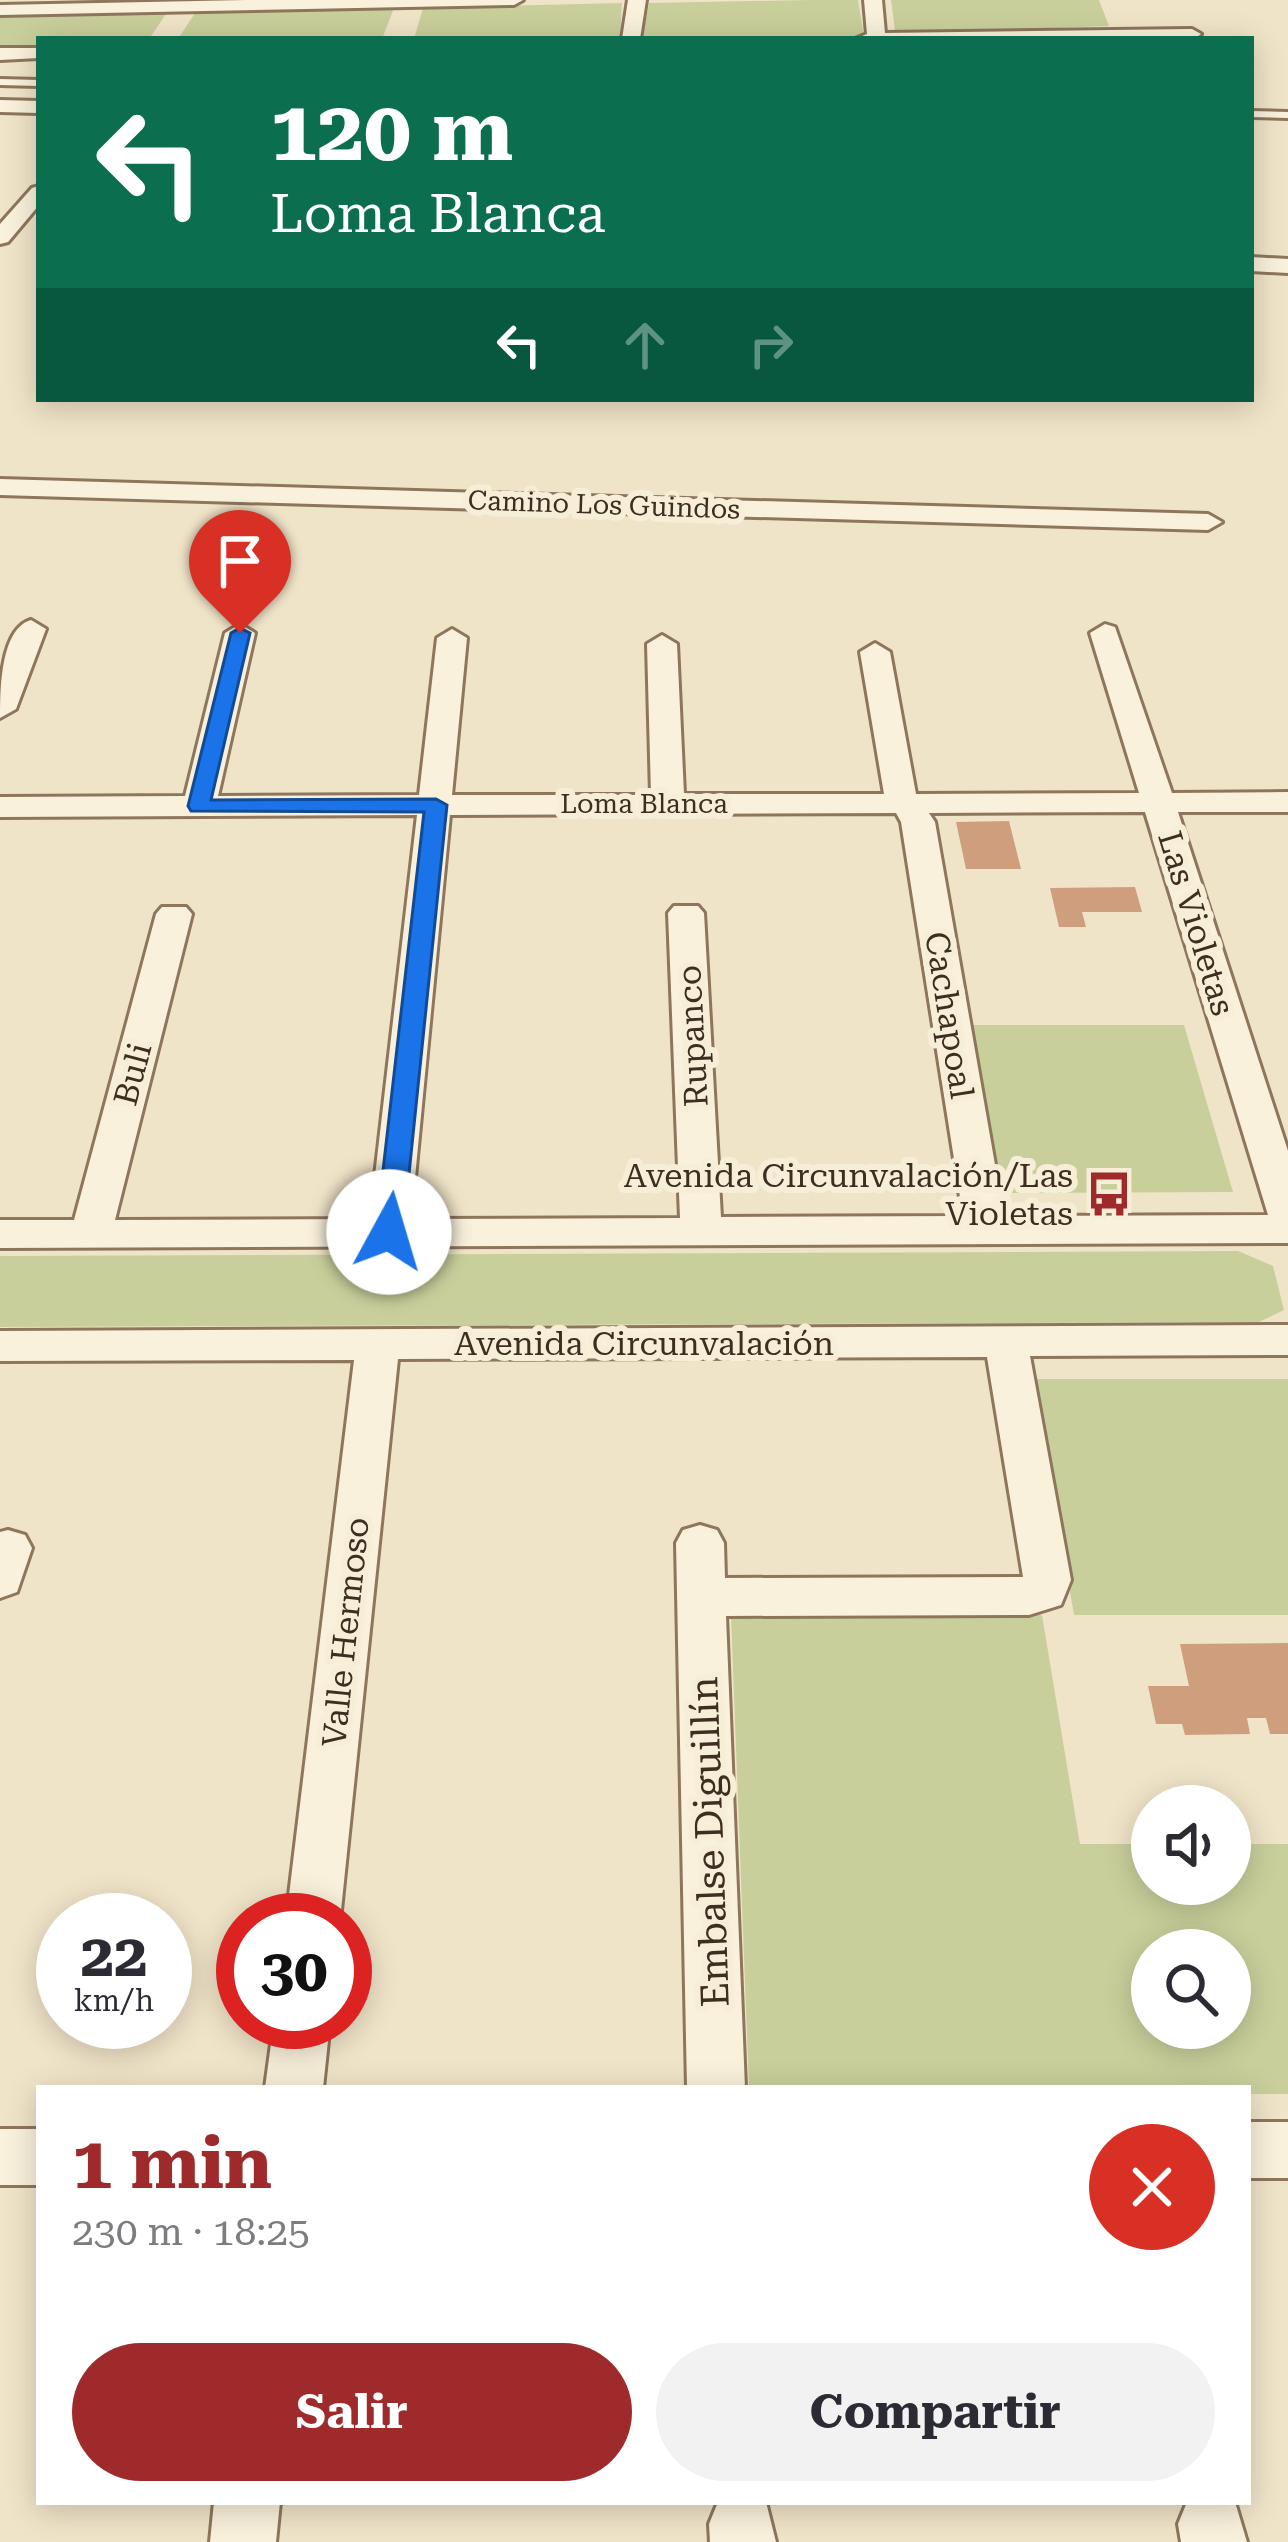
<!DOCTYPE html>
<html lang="es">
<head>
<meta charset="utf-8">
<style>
  body { margin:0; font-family:"Roboto Serif",serif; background:#f2f2f3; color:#2b2b33; height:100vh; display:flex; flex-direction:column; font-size:45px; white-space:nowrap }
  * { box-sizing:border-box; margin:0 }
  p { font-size:39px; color:#7c7c81 }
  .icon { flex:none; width:66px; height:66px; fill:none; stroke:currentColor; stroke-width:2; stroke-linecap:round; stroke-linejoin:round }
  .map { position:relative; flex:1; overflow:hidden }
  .side { position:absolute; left:36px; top:2085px; width:1215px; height:420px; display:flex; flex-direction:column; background:#fff; border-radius:0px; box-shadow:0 6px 30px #0003 }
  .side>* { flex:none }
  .hud { position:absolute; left:36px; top:36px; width:1218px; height:366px; border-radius:0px; box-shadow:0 6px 30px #0003; background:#0b6e4f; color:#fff; overflow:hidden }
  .controls { position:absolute; left:1131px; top:1785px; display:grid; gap:24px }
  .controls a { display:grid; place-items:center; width:120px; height:120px; border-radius:50%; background:#fff; box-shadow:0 6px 30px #0003; font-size:60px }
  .speed { position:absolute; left:36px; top:1893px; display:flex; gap:24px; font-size:60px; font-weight:700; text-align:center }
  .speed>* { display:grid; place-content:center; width:156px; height:156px; border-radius:50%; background:#fff; box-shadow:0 6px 30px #0003; line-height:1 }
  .speed small { font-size:30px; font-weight:400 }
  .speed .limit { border:18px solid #d22; background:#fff; color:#111 }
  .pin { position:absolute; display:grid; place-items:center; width:102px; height:102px; color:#fff; margin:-123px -51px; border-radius:50% 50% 50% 0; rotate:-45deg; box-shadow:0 0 12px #0007 }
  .pin .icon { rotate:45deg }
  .me { position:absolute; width:132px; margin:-66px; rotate:6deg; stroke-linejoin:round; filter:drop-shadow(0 0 9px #0008) }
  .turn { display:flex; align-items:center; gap:42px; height:252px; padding:0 36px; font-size:54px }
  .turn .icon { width:156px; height:156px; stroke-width:2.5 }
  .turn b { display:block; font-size:84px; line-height:102px }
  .lanes { display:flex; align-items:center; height:114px; padding:0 36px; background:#0003; justify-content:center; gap:60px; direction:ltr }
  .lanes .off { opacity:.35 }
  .round { display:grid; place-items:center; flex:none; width:126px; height:126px; border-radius:63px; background:#f2f2f3 }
  .head { display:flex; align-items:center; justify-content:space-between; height:204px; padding:0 36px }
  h1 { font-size:72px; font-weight:700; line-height:90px; color:#9e2a2b }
  .primary-button { display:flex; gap:24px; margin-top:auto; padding:24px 36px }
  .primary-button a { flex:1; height:138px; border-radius:72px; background:#9e2a2b; color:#fff; font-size:48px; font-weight:700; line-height:138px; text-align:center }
  .primary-button a+a { background:#f2f2f3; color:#2b2b33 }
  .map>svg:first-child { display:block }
</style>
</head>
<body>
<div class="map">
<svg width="1288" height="2542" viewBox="0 0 1288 2542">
  <rect width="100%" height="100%" fill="#f0e4c8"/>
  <!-- green -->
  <g fill="#c9cf9b" fill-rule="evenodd">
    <polygon points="810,0 858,0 864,36 642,39 649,3"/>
    <polygon points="891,0 1099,0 1109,26 910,33 895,30"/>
    <polygon points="622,3 620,39 414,39 423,8"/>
    <polygon points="394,8 382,39 178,39 197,10"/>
    <polygon points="168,11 149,39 39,39 39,48 0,48 0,13"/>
    <polygon points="961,1025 1184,1025 1233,1192 990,1193"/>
    <polygon points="1238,1251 1273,1266 1284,1310 1259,1322 0,1327 0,1256"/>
    <polygon points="1033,1379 1288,1379 1288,1615 1074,1615"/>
    <path d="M 1042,1615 L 1080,1844 L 1152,1844 L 1152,1884 L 1230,1884 L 1230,1844 L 1288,1844 L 1288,2094 L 1248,2094 L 1248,2088 L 749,2088 L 731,1617 ZM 1152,1950 L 1230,1950 L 1230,2028 L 1152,2028 Z"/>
  </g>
  <!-- building -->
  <g fill="#cf9f7d">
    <polygon points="1009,821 1021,869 966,869 956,822"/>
    <polygon points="1135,887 1142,912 1082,912 1086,927 1059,927 1050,888"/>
    <polygon points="1288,1643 1288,1734 1270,1734 1266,1718 1247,1718 1250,1734 1185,1735 1182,1724 1156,1724 1148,1686 1189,1686 1180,1644"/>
  </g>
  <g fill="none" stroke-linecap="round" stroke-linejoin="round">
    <!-- lane casing -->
    <g stroke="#8d765c" stroke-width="6">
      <g id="lane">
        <polygon points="0,79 39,80 39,86 0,85"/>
        <polygon points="1251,111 1288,112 1288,118 1251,117"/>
      </g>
    </g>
    <!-- street casing -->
    <g stroke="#8d765c" stroke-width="6">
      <g id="street">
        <polygon points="246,0 523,0 514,5 0,15 0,5"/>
        <polygon points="628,0 646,0 640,39 622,39"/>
        <polygon points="864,0 882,0 885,33 1192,29 1201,34 1194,39 855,39 867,34"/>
        <polygon points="0,48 39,48 39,58 0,60"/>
        <polygon points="0,100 39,101 39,113 0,112"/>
        <polygon points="39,186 39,205 8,242 0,244 0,224 32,188"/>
        <polygon points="1251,257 1288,259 1288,273 1251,271"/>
        <polygon points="0,479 1208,514 1222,522 1208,530 0,495"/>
        <path d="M 31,620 L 46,629 L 16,709 L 0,718 C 0,691 0,629 31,620 Z"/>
        <path d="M 240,624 L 255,633 L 218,796 L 419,795 L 437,638 L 452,629 L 467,638 L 452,795 L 651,795 L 647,644 L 662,635 L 677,644 L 684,794 L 884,794 L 860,652 L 875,643 L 890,652 L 916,794 L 1139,793 L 1090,633 L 1105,624 L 1115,627 L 1172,793 L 1288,792 L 1288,812 L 1178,812 L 1288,1151 L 1288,1243 L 0,1248 L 0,1220 L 74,1220 L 156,914 L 162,907 L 186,907 L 192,914 L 115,1220 L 370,1219 L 417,815 L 0,817 L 0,797 L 185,796 L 225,633 ZM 1145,812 L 1268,1215 L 1004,1216 L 935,822 L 929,813 ZM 896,813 L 901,822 L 963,1216 L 721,1217 L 704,913 L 698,906 L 674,906 L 668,913 L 680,1218 L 411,1219 L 450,815 Z"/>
        <polygon points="1288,1325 1288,1355 1030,1356 1071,1580 1061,1605 1029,1615 726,1616 745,2088 687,2088 676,1543 683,1530 700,1525 717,1530 724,1543 725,1578 1023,1577 987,1357 398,1359 340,1920 286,1920 354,1360 0,1361 0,1331"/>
        <polygon points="8,1530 25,1535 32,1548 17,1592 0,1598 0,1532"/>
        <polygon points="274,2022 330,2022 323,2088 265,2088"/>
        <rect x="1248" y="2122" width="40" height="56"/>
        <rect x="0" y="2129" width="39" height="56"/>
        <polygon points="214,2502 280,2502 276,2542 210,2542"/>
        <polygon points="718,2502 766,2502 776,2542 710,2542 709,2524"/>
        <polygon points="1187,2502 1235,2502 1247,2542 1181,2542 1178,2524"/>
      </g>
    </g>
    <!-- lane -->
    <use href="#lane" fill="#faf1dc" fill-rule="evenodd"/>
    <!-- street -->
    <use href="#street" fill="#faf1dc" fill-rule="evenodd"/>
  </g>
  <!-- route -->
  <polygon fill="#1a73e8" stroke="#114b97" stroke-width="3" points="240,628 250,633 211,800 436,799 447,805 403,1232 389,1241 376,1232 424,812 191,811 188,806 231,633"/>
  <!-- icons -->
  <defs>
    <g id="bus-bare" transform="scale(3.6)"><path d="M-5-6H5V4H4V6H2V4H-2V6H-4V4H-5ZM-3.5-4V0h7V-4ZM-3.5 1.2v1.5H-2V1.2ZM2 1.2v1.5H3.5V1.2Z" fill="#9e2a2b" stroke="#f7eed8" stroke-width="2.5" paint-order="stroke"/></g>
  </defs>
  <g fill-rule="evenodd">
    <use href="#bus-bare" x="1109" y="1194"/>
  </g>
  <g text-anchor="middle" stroke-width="12" stroke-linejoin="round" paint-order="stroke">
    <!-- far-street labels -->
    <g font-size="27" fill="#3d2e20" stroke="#f7eed8">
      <text transform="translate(604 505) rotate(2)" y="9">Camino Los Guindos</text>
      <text x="644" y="813">Loma Blanca</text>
    </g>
    <!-- street labels -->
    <g font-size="33" fill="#3d2e20" stroke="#f7eed8">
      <text transform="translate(1197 923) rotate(73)" y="12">Las Violetas</text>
      <text transform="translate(950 1015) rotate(81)" y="12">Cachapoal</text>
      <text transform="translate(692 1036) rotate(-93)" y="12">Rupanco</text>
      <text transform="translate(132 1074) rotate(-75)" y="12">Buli</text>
      <text x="644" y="1355">Avenida Circunvalación</text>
      <text transform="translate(345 1632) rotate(-84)" y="12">Valle Hermoso</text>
    </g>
    <!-- poi labels -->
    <g font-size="33" fill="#3d2e20" stroke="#f7eed8" text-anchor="end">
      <text x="1073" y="1187">Avenida Circunvalación/Las<tspan x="1073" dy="38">Violetas</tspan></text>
    </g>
    <!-- near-street labels -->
    <g font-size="39" fill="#3d2e20" stroke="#f7eed8">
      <text transform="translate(709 1842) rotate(-92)" y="14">Embalse Diguillín</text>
    </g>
  </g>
</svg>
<div class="controls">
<a><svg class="icon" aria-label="sound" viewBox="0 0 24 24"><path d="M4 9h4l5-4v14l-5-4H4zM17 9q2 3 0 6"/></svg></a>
<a><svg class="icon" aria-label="search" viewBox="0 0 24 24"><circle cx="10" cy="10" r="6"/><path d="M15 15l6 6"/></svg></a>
</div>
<div class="speed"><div>22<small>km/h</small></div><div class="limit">30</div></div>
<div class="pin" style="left:240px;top:633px;background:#d93025"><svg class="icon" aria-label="arrive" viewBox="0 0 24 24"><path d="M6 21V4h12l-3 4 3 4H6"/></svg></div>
<svg class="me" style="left:389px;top:1232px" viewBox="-20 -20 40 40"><circle r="19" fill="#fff"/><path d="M0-13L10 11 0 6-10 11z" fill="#1a73e8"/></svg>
<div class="hud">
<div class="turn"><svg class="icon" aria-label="left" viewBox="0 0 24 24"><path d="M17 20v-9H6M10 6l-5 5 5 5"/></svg><div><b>120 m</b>Loma Blanca</div></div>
<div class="lanes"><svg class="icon" aria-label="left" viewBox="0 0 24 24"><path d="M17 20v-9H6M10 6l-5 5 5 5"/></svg><svg class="icon off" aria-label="ahead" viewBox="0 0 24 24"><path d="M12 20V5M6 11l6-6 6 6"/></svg><svg class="icon off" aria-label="right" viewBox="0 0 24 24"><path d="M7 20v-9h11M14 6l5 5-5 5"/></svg></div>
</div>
<section class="side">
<div class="head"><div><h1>1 min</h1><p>230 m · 18:25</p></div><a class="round" style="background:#d93025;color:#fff"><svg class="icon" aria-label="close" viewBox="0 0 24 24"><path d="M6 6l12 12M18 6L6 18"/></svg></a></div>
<div class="primary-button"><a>Salir</a><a>Compartir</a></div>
</section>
</div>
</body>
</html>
